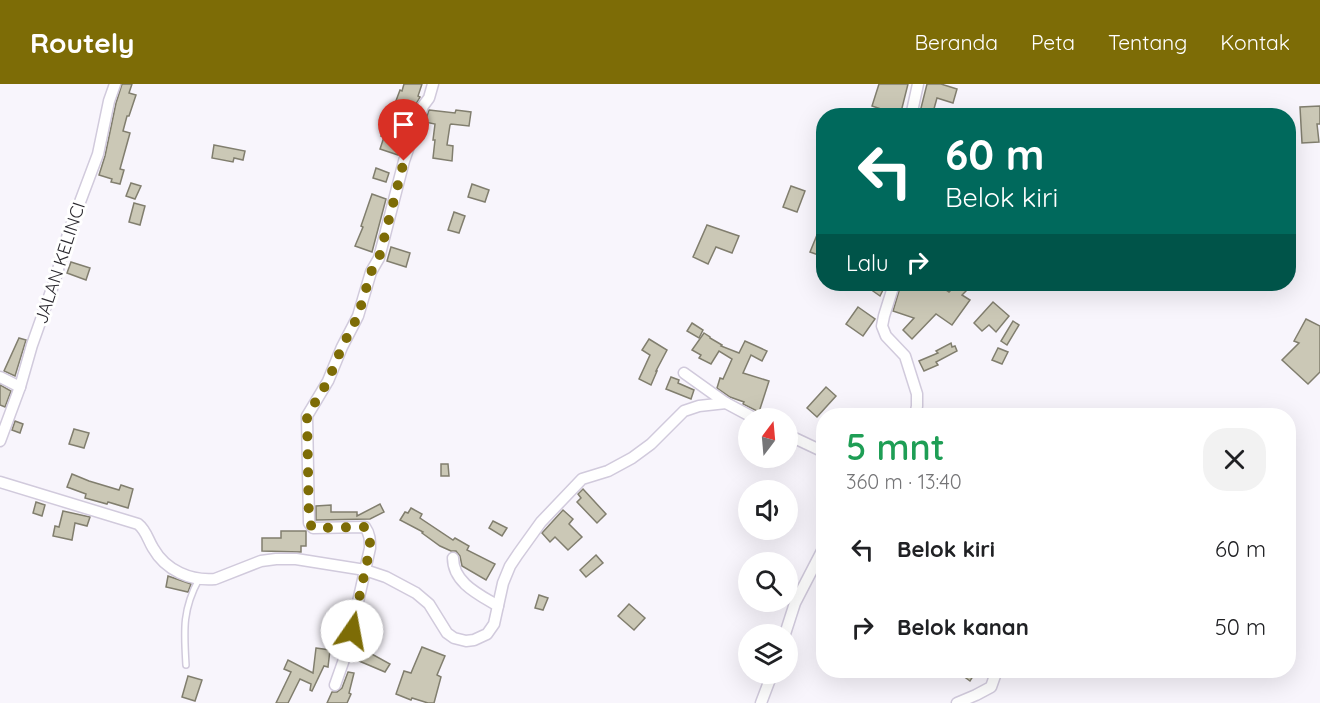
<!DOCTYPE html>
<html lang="id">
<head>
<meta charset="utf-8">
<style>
  body { margin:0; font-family:Quicksand,sans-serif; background:#f2f2f2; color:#202124; height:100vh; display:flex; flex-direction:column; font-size:22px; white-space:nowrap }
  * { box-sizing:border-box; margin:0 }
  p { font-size:20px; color:#757577 }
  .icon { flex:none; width:33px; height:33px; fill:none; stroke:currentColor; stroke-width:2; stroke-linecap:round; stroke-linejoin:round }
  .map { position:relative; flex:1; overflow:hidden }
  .sheet { position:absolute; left:816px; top:324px; width:480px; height:270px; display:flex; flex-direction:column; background:#fff; border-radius:24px; box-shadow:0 6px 24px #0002 }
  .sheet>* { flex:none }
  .top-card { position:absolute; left:816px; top:24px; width:480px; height:183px; border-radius:24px; box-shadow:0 6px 24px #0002; background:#00695c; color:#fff; overflow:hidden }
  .needle { width:39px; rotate:16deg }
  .fabs { position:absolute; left:738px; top:324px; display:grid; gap:12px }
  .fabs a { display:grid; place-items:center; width:60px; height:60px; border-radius:50%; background:#fff; box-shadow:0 6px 24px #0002; font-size:30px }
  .pin { position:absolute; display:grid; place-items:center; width:51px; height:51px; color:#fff; margin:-62px -26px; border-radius:50% 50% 50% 0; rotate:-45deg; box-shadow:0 0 6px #0007 }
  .pin .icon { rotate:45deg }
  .me { position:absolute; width:66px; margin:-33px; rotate:12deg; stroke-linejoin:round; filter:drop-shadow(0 0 4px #0008) }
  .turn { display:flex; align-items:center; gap:21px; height:126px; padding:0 30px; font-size:27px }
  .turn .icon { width:78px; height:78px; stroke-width:2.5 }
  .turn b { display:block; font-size:42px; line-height:51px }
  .then { display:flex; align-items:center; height:57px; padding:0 30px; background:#0003; gap:12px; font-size:22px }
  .round { display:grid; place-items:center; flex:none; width:63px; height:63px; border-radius:24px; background:#f2f2f2 }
  .summary { display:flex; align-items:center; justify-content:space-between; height:102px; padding:0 30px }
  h1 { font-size:36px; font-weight:600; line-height:45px; color:#1e9e55 }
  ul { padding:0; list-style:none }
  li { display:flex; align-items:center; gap:18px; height:78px; padding:0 30px }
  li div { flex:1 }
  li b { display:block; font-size:22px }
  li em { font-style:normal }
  header { display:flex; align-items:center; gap:36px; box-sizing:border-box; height:84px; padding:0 30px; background:#7d6c06; color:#fff }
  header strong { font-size:28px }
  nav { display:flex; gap:33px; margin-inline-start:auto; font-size:21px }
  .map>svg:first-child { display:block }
</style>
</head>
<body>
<header>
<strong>Routely</strong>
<nav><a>Beranda</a><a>Peta</a><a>Tentang</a><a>Kontak</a></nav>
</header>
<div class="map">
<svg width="1320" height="619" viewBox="0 0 1320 619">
  <rect width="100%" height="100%" fill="#f8f5fc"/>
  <!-- building -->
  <g fill="#cbc8b6" stroke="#817e6e" stroke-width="1.5">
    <polygon points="122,0 132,0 129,9 136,11 129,32 127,32 123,47 130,49 120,85 124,86 120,100 111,98 112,95 99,91 105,72 116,19"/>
    <polygon points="404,0 422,0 418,12 420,13 416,20 398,71 380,65 384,53 381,52 390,30 391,30 400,6 402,7"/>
    <polygon points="879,0 908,0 900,32 879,32 881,25 872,22"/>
    <polygon points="927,0 941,0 957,5 953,19 937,14 932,32 919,32"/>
    <polygon points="1320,22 1320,40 1317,40 1319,58 1302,59 1300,23"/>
    <polygon points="429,26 455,29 456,26 471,28 469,42 451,40 450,41 447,61 453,62 452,77 433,74 435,56 433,56 435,40 425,38"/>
    <polygon points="214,61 245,67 243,76 234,74 233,78 212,74"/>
    <polygon points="376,84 389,89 386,98 373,94"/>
    <polygon points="131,99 141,102 135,115 126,112"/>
    <polygon points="472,100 489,106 485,118 468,113"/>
    <polygon points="791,102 805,107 797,128 783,123"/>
    <polygon points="372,110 386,115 372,168 355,162 363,143 361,142"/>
    <polygon points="134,119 145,122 140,141 129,138"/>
    <polygon points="454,128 465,132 459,149 448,146"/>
    <polygon points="707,141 739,152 732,169 716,163 708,180 693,173"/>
    <polygon points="817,151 824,153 824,173 810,168"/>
    <polygon points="391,163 410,169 406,183 387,177"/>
    <polygon points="71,178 90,184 86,196 67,189"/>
    <polygon points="863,200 886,200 880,212"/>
    <polygon points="901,200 937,200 949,208 957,200 959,200 966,207 962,211 970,216 952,241 936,230 912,255 903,246 914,234 893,227"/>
    <polygon points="993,218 1009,232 996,248 989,241 982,247 974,239"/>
    <polygon points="858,223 875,235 863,252 846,240"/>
    <polygon points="1306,235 1320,242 1320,288 1308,300 1282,276 1299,259 1294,257"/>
    <polygon points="1013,237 1019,241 1007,261 1001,257"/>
    <polygon points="692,239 703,246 699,254 687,247"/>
    <polygon points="704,249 710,253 710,254 722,261 721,262 739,269 745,257 767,267 762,277 751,271 743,289 769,297 759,328 743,320 744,318 730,313 717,304 720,294 723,295 732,275 719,267 711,280 699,274 701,271 692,266"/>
    <polygon points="19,254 26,256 15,292 4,287"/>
    <polygon points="649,255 667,266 656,287 657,287 651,301 639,295 650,271 642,266"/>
    <polygon points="951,259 952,263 955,262 957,267 936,278 938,281 924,287 919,277 938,269 936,267"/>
    <polygon points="998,264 1008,268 1002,280 992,276"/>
    <polygon points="671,293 679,296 678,299 694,306 691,315 666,305"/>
    <polygon points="0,301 11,307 5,323 0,321"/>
    <polygon points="826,303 836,312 817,333 807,324"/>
    <polygon points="15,337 23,340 20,349 12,346"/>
    <polygon points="74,345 89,349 84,364 69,360"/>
    <polygon points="441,380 448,380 449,392 441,392"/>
    <polygon points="72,390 89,397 119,406 121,401 133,405 128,424 108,418 107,420 85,414 86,410 67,403"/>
    <polygon points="583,405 606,430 597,439 577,418 581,414 578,410"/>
    <polygon points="36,418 45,421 42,432 33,429"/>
    <polygon points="380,420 384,428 370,435 316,436 316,422 331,421 331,428 357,428 357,432"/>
    <polygon points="411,424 422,430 420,434 453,456 455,454 469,462 467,466 495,480 486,496 462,482 460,472 456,467 451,467 440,462 422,449 423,448 400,436 405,428 408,429"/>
    <polygon points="563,426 573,435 569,440 582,453 568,466 555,453 550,458 542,449"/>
    <polygon points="63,427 90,433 87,442 75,439 72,456 53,452 55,442 59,443"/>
    <polygon points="493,437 507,444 502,452 489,444"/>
    <polygon points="281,447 306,447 306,462 301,462 301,468 262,467 262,454 281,454"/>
    <polygon points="596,471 603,479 586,493 580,486"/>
    <polygon points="168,492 191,500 188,508 166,503"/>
    <polygon points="539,511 548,514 543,526 535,524"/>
    <polygon points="629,520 645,534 634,546 618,532"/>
    <polygon points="356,559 370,565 368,568 390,580 385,588 352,574"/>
    <polygon points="422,563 445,572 437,591 441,593 434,619 428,619 412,614 411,616 396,610 404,587 411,589"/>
    <polygon points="316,564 330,566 328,583 324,582 312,607 310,606 311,600 300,595 288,619 276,619 291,588 284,585 288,576 313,589"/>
    <polygon points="955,586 977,586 970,597"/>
    <polygon points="348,588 354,589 349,609 351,610 347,619 327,619 332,608 337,608 342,604"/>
    <polygon points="188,592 202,596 195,617 182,613"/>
  </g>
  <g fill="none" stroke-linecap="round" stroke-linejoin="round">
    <!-- lane casing -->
    <g stroke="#d1cadc" stroke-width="8">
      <path id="lane" d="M 186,581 C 184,547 182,526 199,495"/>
    </g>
    <!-- street casing -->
    <g stroke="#d1cadc" stroke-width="13">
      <g id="street">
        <polyline points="911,32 918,0"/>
        <polyline points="894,200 884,232 882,242 886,252 905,272 917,310 917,322 915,332"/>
        <polyline points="684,289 726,319 754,334"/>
        <polyline points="0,293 20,303"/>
        <polyline points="788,351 824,368"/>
        <polyline points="0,357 20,303 32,261 55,196 68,150 98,70 109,17 115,0"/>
        <path d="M 0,398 L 138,440 C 146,446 148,456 153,464 C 166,487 191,497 215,495 L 261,477 L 276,475 L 296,475 L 365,486 L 386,493 L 416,509 L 429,520 L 447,549 L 454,554 L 466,557 L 474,556 L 487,550 L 494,540 L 503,499 L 510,482 L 518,470 L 541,438 L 582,395 L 608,387 L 632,374 L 651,360 L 684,327 L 699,322 L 726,319"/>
        <path d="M 453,474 C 453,499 480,511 498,522"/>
        <polyline points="785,550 795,519 824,463"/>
        <path d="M 335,601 L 347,567 L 370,464 C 370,456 370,450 365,443 L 313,444 L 309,439 L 307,332 L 328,297 L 342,263 L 358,232 L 371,188 L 379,174 L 404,77 L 423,22 L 429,14 L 433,0"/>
        <polyline points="761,619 772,590"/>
        <polyline points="957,619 976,611 991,603 997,586"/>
      </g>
    </g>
    <!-- lane -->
    <use href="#lane" stroke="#fff" stroke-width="5"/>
    <!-- street -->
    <use href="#street" stroke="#fff" stroke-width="10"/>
  </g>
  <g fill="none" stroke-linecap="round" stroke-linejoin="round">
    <!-- route -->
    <path stroke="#7d6c06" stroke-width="10" stroke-dasharray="0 18" d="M 352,547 L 370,464 C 370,456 370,450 365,443 L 313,444 L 309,439 L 307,332 L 328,297 L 342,263 L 358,232 L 371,188 L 379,174 L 404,77"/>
  </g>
  <g text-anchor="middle" stroke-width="6" stroke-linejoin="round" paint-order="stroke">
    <!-- street labels -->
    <g font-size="18" fill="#2a282e" stroke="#fff">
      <text transform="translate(60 179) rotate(-72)" y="6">JALAN KELINCI</text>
    </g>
  </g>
</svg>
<div class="fabs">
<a><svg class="needle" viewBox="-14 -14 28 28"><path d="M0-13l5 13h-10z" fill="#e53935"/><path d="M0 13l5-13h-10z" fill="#757577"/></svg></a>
<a><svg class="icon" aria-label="sound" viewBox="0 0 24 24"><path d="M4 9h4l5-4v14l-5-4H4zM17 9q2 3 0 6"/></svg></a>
<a><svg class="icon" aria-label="search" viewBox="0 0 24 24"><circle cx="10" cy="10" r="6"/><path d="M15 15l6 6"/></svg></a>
<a><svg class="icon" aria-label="layers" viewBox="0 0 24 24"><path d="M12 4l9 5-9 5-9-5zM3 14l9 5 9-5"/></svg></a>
</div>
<div class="pin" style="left:404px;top:77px;background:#d93025"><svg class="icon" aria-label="arrive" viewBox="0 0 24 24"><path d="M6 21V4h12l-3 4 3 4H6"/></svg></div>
<svg class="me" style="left:352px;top:547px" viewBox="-20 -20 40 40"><circle r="19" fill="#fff"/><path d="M0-13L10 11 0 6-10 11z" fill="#7d6c06"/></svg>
<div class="top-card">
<div class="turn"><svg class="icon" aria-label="left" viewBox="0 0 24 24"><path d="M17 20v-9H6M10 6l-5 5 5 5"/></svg><div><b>60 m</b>Belok kiri</div></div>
<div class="then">Lalu<svg class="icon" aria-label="right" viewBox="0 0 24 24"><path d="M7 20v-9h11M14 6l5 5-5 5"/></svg></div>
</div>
<section class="sheet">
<div class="summary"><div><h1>5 mnt</h1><p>360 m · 13:40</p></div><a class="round"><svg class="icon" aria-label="close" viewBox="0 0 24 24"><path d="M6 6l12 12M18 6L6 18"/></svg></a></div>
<ul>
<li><svg class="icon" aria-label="left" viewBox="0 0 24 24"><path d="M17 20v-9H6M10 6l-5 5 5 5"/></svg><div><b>Belok kiri</b></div><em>60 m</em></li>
<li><svg class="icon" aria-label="right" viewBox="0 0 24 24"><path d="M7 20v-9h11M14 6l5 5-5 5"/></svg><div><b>Belok kanan</b></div><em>50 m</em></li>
</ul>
</section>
</div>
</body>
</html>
